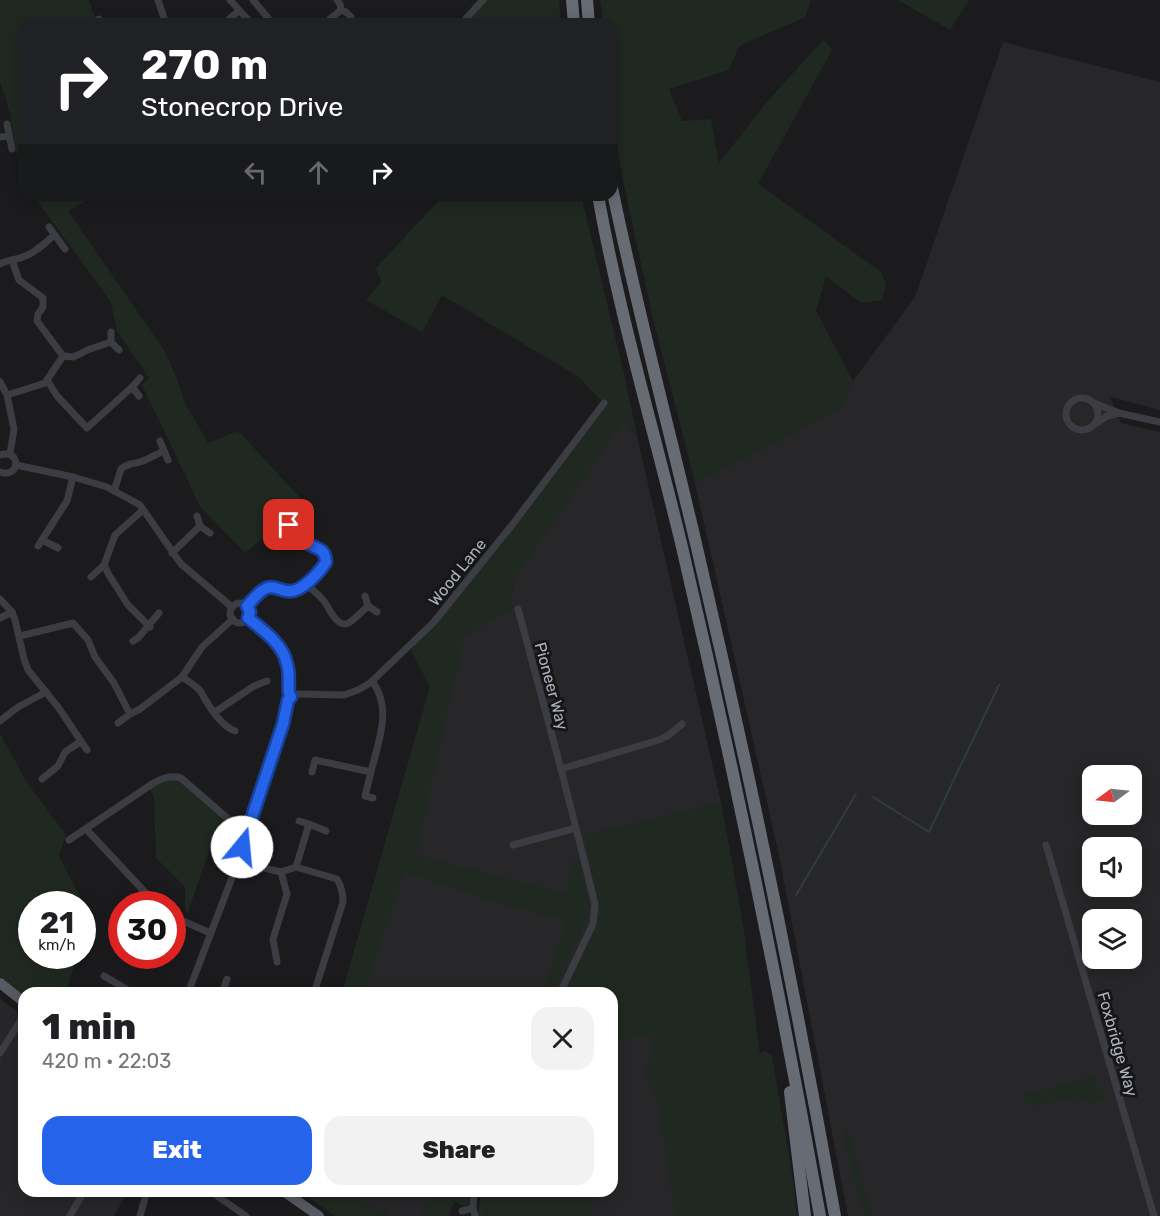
<!DOCTYPE html>
<html lang="en">
<head>
<meta charset="utf-8">
<style>
  body { margin:0; font-family:Rubik,sans-serif; background:#f2f2f2; color:#202124; height:100vh; display:flex; flex-direction:column; font-size:22px; white-space:nowrap }
  * { box-sizing:border-box; margin:0 }
  p { font-size:20px; color:#757577 }
  .icon { flex:none; width:33px; height:33px; fill:none; stroke:currentColor; stroke-width:2; stroke-linecap:round; stroke-linejoin:round }
  .map { position:relative; flex:1; overflow:hidden }
  .details { position:absolute; left:18px; top:987px; width:600px; height:210px; display:flex; flex-direction:column; background:#fff; border-radius:18px; box-shadow:0 3px 15px #0003 }
  .details>* { flex:none }
  .banner { position:absolute; left:18px; top:18px; width:600px; height:183px; border-radius:18px; box-shadow:0 3px 15px #0003; background:#202124; color:#fff; overflow:hidden }
  .needle { width:39px; rotate:255deg }
  .controls { position:absolute; left:1082px; top:765px; display:grid; gap:12px }
  .controls a { display:grid; place-items:center; width:60px; height:60px; border-radius:12px; background:#fff; box-shadow:0 3px 15px #0003; font-size:30px }
  .speed { position:absolute; left:18px; top:891px; display:flex; gap:12px; font-size:30px; font-weight:700; text-align:center }
  .speed>* { display:grid; place-content:center; width:78px; height:78px; border-radius:50%; background:#fff; box-shadow:0 3px 15px #0003; line-height:1 }
  .speed small { font-size:15px; font-weight:400 }
  .speed .limit { border:9px solid #d22; background:#fff; color:#111 }
  .pin { position:absolute; display:grid; place-items:center; width:51px; height:51px; color:#fff; margin:-26px; border-radius:12px; box-shadow:0 3px 9px #0006 }
  .me { position:absolute; width:66px; margin:-33px; rotate:17deg; stroke-linejoin:round; filter:drop-shadow(0 0 4px #0008) }
  .turn { display:flex; align-items:center; gap:21px; height:126px; padding:0 24px; font-size:27px }
  .turn .icon { width:78px; height:78px; stroke-width:2.5 }
  .turn b { display:block; font-size:42px; line-height:51px }
  .lanes { display:flex; align-items:center; height:57px; padding:0 24px; background:#0003; justify-content:center; gap:30px; direction:ltr }
  .lanes .off { opacity:.35 }
  .round { display:grid; place-items:center; flex:none; width:63px; height:63px; border-radius:18px; background:#f2f2f2 }
  .head { display:flex; align-items:center; justify-content:space-between; height:102px; padding:0 24px }
  h1 { font-size:36px; font-weight:800; line-height:45px }
  .primary-button { display:flex; gap:12px; margin-top:auto; padding:12px 24px }
  .primary-button a { flex:1; height:69px; border-radius:18px; background:#2563eb; color:#fff; font-size:24px; font-weight:800; line-height:69px; text-align:center }
  .primary-button a+a { background:#f2f2f2; color:#202124 }
  .map>svg:first-child { display:block }
</style>
</head>
<body>
<div class="map">
<svg width="1160" height="1216" viewBox="0 0 1160 1216">
  <rect width="100%" height="100%" fill="#1b1b1d"/>
  <!-- built -->
  <g fill="#27272a" fill-rule="evenodd">
    <path d="M 1003,42 L 1160,82 L 1160,410 L 1110,397 L 1121,423 L 1160,432 L 1160,1216 L 848,1216 L 780,860 L 695,483 L 797,432 L 842,406 L 853,381 L 915,297 ZM 1092,776 L 1131,776 L 1131,814 L 1092,814 ZM 1092,848 L 1131,848 L 1131,886 L 1092,886 ZM 1092,920 L 1131,920 L 1131,958 L 1092,958 Z"/>
    <polygon points="624,420 637,436 721,802 743,925 781,1216 478,1216 481,1191 612,1191 612,993 342,993 430,687 443,638"/>
    <polygon points="0,999 24,1017 24,1191 128,1191 114,1216 0,1216"/>
    <polygon points="347,1191 451,1191 438,1216 386,1216"/>
  </g>
  <!-- green -->
  <g fill="#202921" fill-rule="evenodd">
    <polygon points="0,0 89,0 97,24 24,24 24,174 18,159 8,105 0,82"/>
    <polygon points="484,0 559,0 561,24 462,24"/>
    <polygon points="600,0 811,0 805,17 739,46 729,70 669,89 682,121 711,119 719,163 767,102 823,40 832,50 758,184 881,272 886,285 882,300 861,303 826,276 816,311 853,381 842,406 797,432 695,483 652,314 623,181 612,117 612,24 603,24"/>
    <polygon points="898,0 969,0 950,30"/>
    <polygon points="33,195 96,195 68,211 164,350 177,379 185,403 208,443 238,431 305,503 245,553 201,508 142,385 149,378 117,331 111,302"/>
    <polygon points="444,195 581,195 624,374 637,436 624,421 515,578 511,609 464,638 416,855 565,893 573,861 579,859 589,902 587,921 552,993 545,993 543,991 566,920 499,904 405,872 364,993 342,993 430,687 411,650 604,403 579,377 442,295 422,332 366,300 381,282 376,268"/>
    <path d="M 0,734 L 28,784 L 66,835 L 59,856 L 94,923 L 82,959 L 77,957 L 66,993 L 24,993 L 24,995 L 0,977 ZM 32,904 L 82,904 L 82,956 L 32,956 Z"/>
    <polygon points="175,777 237,826 215,833 187,915 185,906 185,887 156,858 154,797 149,787"/>
    <polygon points="721,802 743,925 760,1058 760,1054 765,1051 772,1056 793,1180 797,1216 675,1216 659,1107 642,1067 649,1065 649,1057 654,1057 651,1035 612,1041 612,993 567,993 601,916 584,835"/>
    <path d="M 1093,1076 L 1100,1090 L 1104,1091 L 1107,1094 L 1104,1101 L 1089,1104 C 1077,1089 1056,1103 1041,1105 C 1036,1106 1031,1104 1026,1103 L 1024,1099 L 1026,1094 Z"/>
    <polygon points="848,1129 873,1216 864,1216 842,1131"/>
    <polygon points="299,1191 338,1191 348,1195 350,1191 366,1191 361,1199 383,1213 386,1208 390,1211 387,1216 335,1216"/>
    <polygon points="430,1191 470,1191 469,1205 462,1206 455,1202 448,1216 420,1216"/>
    <polygon points="484,1191 507,1191 509,1198 551,1193 551,1191 589,1191 593,1216 483,1216 481,1208"/>
  </g>
  <g fill="none" stroke-linecap="round" stroke-linejoin="round">
    <!-- stream -->
    <g stroke="#2f3b43" stroke-width="2">
      <polyline points="873,797 929,832 999,685"/>
      <polyline points="796,895 856,794"/>
    </g>
    <!-- street -->
    <g stroke="#3b3d43" stroke-width="7">
      <polyline points="158,0 166,24"/>
      <polyline points="230,0 250,22"/>
      <polyline points="253,0 273,24"/>
      <polyline points="337,0 340,4 341,10 346,12 351,17"/>
      <polyline points="99,19 101,24"/>
      <polyline points="154,24 165,20"/>
      <polyline points="223,24 239,11"/>
      <polyline points="324,24 341,10"/>
      <polyline points="461,24 483,0"/>
      <polyline points="7,124 12,149"/>
      <polyline points="0,137 9,136"/>
      <polyline points="49,227 65,249"/>
      <polyline points="12,260 19,280 43,298 43,307 38,314 37,321 63,356"/>
      <path d="M 0,264 C 7,260 15,260 23,257 C 35,253 45,243 54,235"/>
      <polyline points="111,332 111,342 119,350"/>
      <polyline points="63,356 73,357 80,354 87,350 111,342"/>
      <polyline points="47,380 57,396 87,428 132,387 139,396"/>
      <polyline points="0,382 7,395 14,429 10,454"/>
      <polyline points="132,387 140,378"/>
      <polyline points="7,395 36,386 45,383 63,356"/>
      <circle cx="1082" cy="414" r="16"/>
      <polyline points="1094,403 1119,413 1160,422"/>
      <polyline points="1097,423 1107,416 1119,413"/>
      <polyline points="160,441 168,460"/>
      <path d="M 0,455 C 21,448 21,479 0,472"/>
      <polyline points="16,465 73,477 107,487 140,505 181,564 232,607"/>
      <path d="M 114,491 L 121,469 C 128,463 133,464 140,462 C 148,460 156,454 164,451"/>
      <polyline points="143,510 115,535 104,565 109,575 128,605 150,627"/>
      <polyline points="197,516 200,526 210,533"/>
      <polyline points="282,532 302,515"/>
      <polyline points="42,540 58,548"/>
      <polyline points="38,546 67,501 73,477"/>
      <polyline points="172,553 200,526"/>
      <polyline points="91,577 104,565"/>
      <path d="M 306,584 C 313,590 322,597 326,604 C 330,610 336,625 346,624 C 352,623 363,610 368,606"/>
      <polyline points="365,596 368,606 377,612"/>
      <polyline points="0,599 12,612 15,620 24,659 28,670 58,707 87,750"/>
      <circle cx="240" cy="613" r="10"/>
      <path d="M 247,606 C 252,601 258,592 265,589 C 272,584 281,591 288,591 C 301,593 319,573 326,562 C 325,547 317,550 307,543 C 300,539 295,531 289,525"/>
      <polyline points="518,609 561,769"/>
      <polyline points="0,618 12,612"/>
      <polyline points="20,636 73,623 88,640 95,657 114,683 130,714"/>
      <polyline points="133,641 138,638 159,613"/>
      <path d="M 182,677 C 188,681 197,686 201,692 C 208,705 221,726 235,731"/>
      <polyline points="291,697 294,695 299,694 344,695 358,690 370,683 433,623 512,525 604,403"/>
      <polyline points="215,712 254,686 267,681"/>
      <polyline points="0,721 18,707 46,692"/>
      <polyline points="118,723 130,714 140,709 182,677 202,647 233,619"/>
      <polyline points="312,772 315,760 371,772 365,796 373,798"/>
      <path d="M 371,772 C 378,742 393,708 372,681"/>
      <polyline points="42,779 58,766 65,752 80,742"/>
      <polyline points="299,821 309,824"/>
      <polyline points="576,828 561,769 659,740 669,735 682,724"/>
      <polyline points="87,830 156,904"/>
      <path d="M 69,840 L 152,784 C 162,778 170,775 181,778 L 234,824 L 246,832"/>
      <polyline points="513,845 576,828 595,904 593,924 560,993"/>
      <polyline points="1046,845 1154,1216"/>
      <path d="M 238,862 L 281,872 L 296,867 L 337,879 C 342,887 343,893 343,902 L 314,993"/>
      <polyline points="296,867 309,824 326,831"/>
      <polyline points="172,916 210,933"/>
      <polyline points="277,962 273,939 287,894 281,872"/>
      <polyline points="104,976 133,993"/>
      <polyline points="188,993 238,862 266,770 283,725 288,700 291,697 289,693 287,664 280,647 248,618"/>
      <polyline points="222,993 227,979"/>
      <polyline points="0,1053 24,1015"/>
      <polyline points="210,1191 246,1216"/>
      <polyline points="473,1208 474,1191"/>
      <polyline points="462,1211 473,1208 475,1216"/>
      <polyline points="70,1216 84,1191"/>
      <polyline points="140,1216 147,1191"/>
    </g>
    <!-- primary -->
    <g stroke="#575a62" stroke-width="10">
      <polyline points="0,983 24,1002"/>
      <polyline points="283,1191 319,1216"/>
    </g>
    <!-- highway -->
    <g stroke="#676b74" stroke-width="12">
      <polyline points="572,0 574,24"/>
      <polyline points="587,0 589,24"/>
      <path d="M 612,188 C 637,309 669,428 697,548 C 749,770 795,992 835,1216"/>
      <path d="M 598,195 C 619,314 654,430 682,547 C 734,769 780,992 820,1216"/>
      <polyline points="790,1092 805,1216"/>
    </g>
  </g>
  <g fill="none" stroke-linecap="round" stroke-linejoin="round">
    <!-- route casing -->
    <g stroke="#184099" stroke-width="15">
      <path id="route" d="M 242,847 L 283,724 L 288,700 L 291,697 L 289,693 C 288,683 290,673 287,664 C 283,644 263,630 248,618 L 250,612 L 247,606 C 252,601 258,592 265,589 C 272,584 281,591 288,591 C 301,593 319,573 326,562 C 325,547 317,550 307,543 C 300,539 295,531 289,525"/>
    </g>
    <!-- route -->
    <use href="#route" stroke="#2563eb" stroke-width="10"/>
  </g>
  <g text-anchor="middle" stroke-width="6" stroke-linejoin="round" paint-order="stroke">
    <!-- street labels -->
    <g font-size="16" fill="#adb2bd" stroke="#161618">
      <text transform="translate(457 572) rotate(-51)" y="6">Wood Lane</text>
      <text transform="translate(552 686) rotate(75)" y="6">Pioneer Way</text>
      <text transform="translate(1118 1044) rotate(74)" y="6">Foxbridge Way</text>
    </g>
  </g>
</svg>
<div class="controls">
<a><svg class="needle" viewBox="-14 -14 28 28"><path d="M0-13l5 13h-10z" fill="#e53935"/><path d="M0 13l5-13h-10z" fill="#757577"/></svg></a>
<a><svg class="icon" aria-label="sound" viewBox="0 0 24 24"><path d="M4 9h4l5-4v14l-5-4H4zM17 9q2 3 0 6"/></svg></a>
<a><svg class="icon" aria-label="layers" viewBox="0 0 24 24"><path d="M12 4l9 5-9 5-9-5zM3 14l9 5 9-5"/></svg></a>
</div>
<div class="speed"><div>21<small>km/h</small></div><div class="limit">30</div></div>
<div class="pin" style="left:289px;top:525px;background:#d93025"><svg class="icon" aria-label="arrive" viewBox="0 0 24 24"><path d="M6 21V4h12l-3 4 3 4H6"/></svg></div>
<svg class="me" style="left:242px;top:847px" viewBox="-20 -20 40 40"><circle r="19" fill="#fff"/><path d="M0-13L10 11 0 6-10 11z" fill="#2563eb"/></svg>
<div class="banner">
<div class="turn"><svg class="icon" aria-label="right" viewBox="0 0 24 24"><path d="M7 20v-9h11M14 6l5 5-5 5"/></svg><div><b>270 m</b>Stonecrop Drive</div></div>
<div class="lanes"><svg class="icon off" aria-label="left" viewBox="0 0 24 24"><path d="M17 20v-9H6M10 6l-5 5 5 5"/></svg><svg class="icon off" aria-label="ahead" viewBox="0 0 24 24"><path d="M12 20V5M6 11l6-6 6 6"/></svg><svg class="icon" aria-label="right" viewBox="0 0 24 24"><path d="M7 20v-9h11M14 6l5 5-5 5"/></svg></div>
</div>
<section class="details">
<div class="head"><div><h1>1 min</h1><p>420 m · 22:03</p></div><a class="round"><svg class="icon" aria-label="close" viewBox="0 0 24 24"><path d="M6 6l12 12M18 6L6 18"/></svg></a></div>
<div class="primary-button"><a>Exit</a><a>Share</a></div>
</section>
</div>
</body>
</html>
